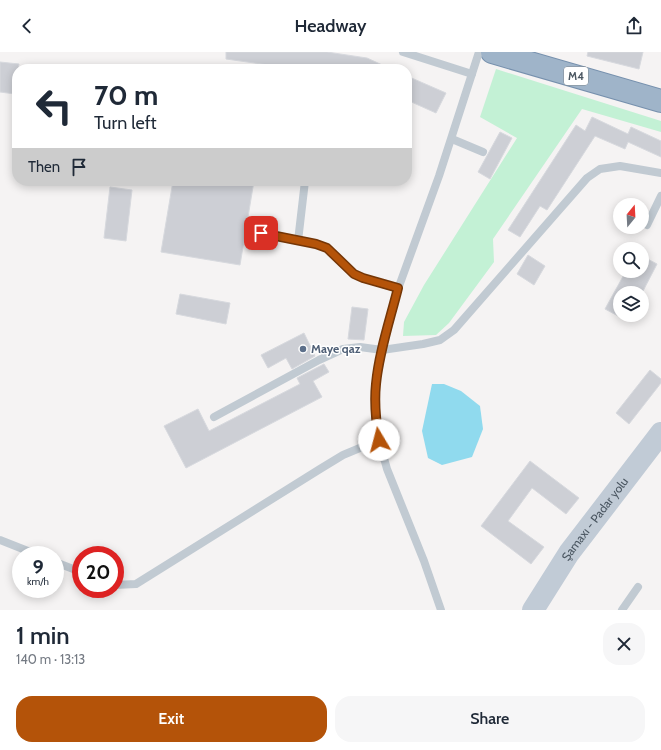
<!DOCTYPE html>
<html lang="en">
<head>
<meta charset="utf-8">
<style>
  body { margin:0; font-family:Cabin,sans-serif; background:#f6f6f7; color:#1f2937; height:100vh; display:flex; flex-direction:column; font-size:15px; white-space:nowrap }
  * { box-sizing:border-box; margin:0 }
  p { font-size:13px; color:#747a83 }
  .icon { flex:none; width:22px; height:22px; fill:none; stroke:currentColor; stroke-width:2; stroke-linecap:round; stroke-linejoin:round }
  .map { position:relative; height:558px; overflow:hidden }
  .details { display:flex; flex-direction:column; background:#fff; flex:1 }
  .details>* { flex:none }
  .hud { position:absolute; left:12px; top:12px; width:400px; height:122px; border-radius:16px; box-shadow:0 2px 10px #0003; background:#fff; color:#1f2937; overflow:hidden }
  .needle { width:26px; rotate:18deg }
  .tools { position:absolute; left:613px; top:146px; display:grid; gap:8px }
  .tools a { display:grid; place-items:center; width:36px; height:36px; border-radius:50%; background:#fff; box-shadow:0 2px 10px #0003; font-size:20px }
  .speed { position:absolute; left:12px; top:494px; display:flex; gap:8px; font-size:20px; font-weight:700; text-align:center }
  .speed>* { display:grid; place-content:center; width:52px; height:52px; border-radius:50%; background:#fff; box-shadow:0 2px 10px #0003; line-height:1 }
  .speed small { font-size:10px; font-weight:400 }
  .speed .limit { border:6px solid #d22; background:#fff; color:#111 }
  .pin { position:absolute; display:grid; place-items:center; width:34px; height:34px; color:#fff; margin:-17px; border-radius:8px; box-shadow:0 2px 6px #0006 }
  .me { position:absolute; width:44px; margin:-22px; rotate:352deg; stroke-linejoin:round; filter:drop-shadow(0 0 3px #0008) }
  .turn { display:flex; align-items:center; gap:14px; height:84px; padding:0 16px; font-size:18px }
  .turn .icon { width:52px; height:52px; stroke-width:2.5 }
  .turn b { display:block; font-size:28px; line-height:34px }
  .then { display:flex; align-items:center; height:38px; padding:0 16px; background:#0003; gap:8px; font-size:15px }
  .round { display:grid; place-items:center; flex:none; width:42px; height:42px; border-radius:16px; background:#f6f6f7 }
  .overview { display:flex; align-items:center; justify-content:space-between; height:68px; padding:0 16px }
  h1 { font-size:24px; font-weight:600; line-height:30px }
  .button { display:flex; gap:8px; margin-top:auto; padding:8px 16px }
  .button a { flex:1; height:46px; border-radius:16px; background:#b45309; color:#fff; font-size:16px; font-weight:600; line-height:46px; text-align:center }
  .button a+a { background:#f6f6f7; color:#1f2937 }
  header { display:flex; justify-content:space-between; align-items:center; height:52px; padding:0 16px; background:#fff; font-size:18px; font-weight:600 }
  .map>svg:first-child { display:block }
</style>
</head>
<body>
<header><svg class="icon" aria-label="back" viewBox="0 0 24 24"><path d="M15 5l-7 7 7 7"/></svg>Headway<svg class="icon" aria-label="share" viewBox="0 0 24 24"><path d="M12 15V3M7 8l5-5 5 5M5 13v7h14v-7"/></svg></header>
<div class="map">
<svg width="661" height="558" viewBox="0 0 661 558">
  <rect width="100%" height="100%" fill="#f5f3f3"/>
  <!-- green -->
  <polygon fill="#c3f1d5" points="496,17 661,69 661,80 582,57 493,187 494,210 449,271 436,283 403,284 404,270 424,233 517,86 480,65"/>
  <!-- water -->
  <polygon fill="#90daee" points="432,332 444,332 461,339 480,354 483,377 472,405 442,413 428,406 422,379"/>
  <!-- building -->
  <g fill="#cdcfd5" stroke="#d7d9de">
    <polygon points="226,0 327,0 367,6 391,17 297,17 226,7"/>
    <polygon points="588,0 643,0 639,17 587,4"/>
    <polygon points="0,10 19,12 18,17 17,17 15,42 0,40"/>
    <polygon points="407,24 446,41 436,61 407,48"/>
    <polygon points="592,65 628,82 631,75 661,89 661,105 628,90 625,97 595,84 547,158 540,154 520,185 508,178 576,73 585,79"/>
    <polygon points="500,80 512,86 490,127 478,120"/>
    <polygon points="173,129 254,129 240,213 161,200"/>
    <polygon points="110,135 132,138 126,189 104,186"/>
    <polygon points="528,203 545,214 534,233 517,222"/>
    <polygon points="642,204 657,212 642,241 620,241 620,265 605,257 626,219 642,219"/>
    <polygon points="180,242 230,251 226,272 176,262"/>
    <polygon points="352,255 368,257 364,288 348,287"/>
    <polygon points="304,281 315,304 292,317 286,306 268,316 261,303"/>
    <polygon points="324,312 329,320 313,329 322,345 186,416 164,374 198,357 209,379 300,332 297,326"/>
    <polygon points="650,318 661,327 661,331 629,372 616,361"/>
    <polygon points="530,409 579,446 566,462 532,436 508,469 544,495 531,512 481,474"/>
  </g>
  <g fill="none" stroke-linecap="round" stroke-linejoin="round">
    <!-- trunk casing -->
    <g stroke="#7690ad" stroke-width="24">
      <polyline id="trunk" points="492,0 661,49"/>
    </g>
    <!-- service -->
    <g stroke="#c1cad2" stroke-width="8">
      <polyline points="403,0 472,22"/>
      <polyline points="452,87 483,100"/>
      <polyline points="647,173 661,144"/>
      <polyline points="261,181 316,192 327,196 354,222 363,226 398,237"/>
      <polyline points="298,189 305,129"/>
      <polyline points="214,365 319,308 343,297 360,295 382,298 423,292 440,288 454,278 587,126 600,117 620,114 661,121"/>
      <polyline points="0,488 38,503"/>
      <polyline points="55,510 81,520"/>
      <polyline points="115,533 136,532 320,417 343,403 379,388"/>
      <polyline points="441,558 424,509 387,417 379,388 376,363 376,333 382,298 398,237 439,124 479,0"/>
      <polyline points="622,558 638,535"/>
    </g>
    <!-- secondary -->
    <path stroke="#c1cbd6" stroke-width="22" id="s1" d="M 533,558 L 569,501 L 661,381"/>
    <!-- trunk -->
    <use href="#trunk" stroke="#9fb4c9" stroke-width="22"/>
  </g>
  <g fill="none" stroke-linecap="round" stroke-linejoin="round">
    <!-- route casing -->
    <g stroke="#753606" stroke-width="10">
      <path id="route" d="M 261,181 L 316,192 L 327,196 L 354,222 L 363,226 L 398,236 C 390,268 379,300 376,332 C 374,351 376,370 379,388"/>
    </g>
    <!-- route -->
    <use href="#route" stroke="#b45309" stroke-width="7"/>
  </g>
  <!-- markers -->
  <circle fill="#5c6f8a" stroke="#fff" stroke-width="1.5" cx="303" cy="297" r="4"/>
  <g text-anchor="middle" stroke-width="3" stroke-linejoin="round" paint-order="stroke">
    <!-- shield labels -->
    <rect fill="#fff" stroke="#808990" stroke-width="1" x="564" y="15" width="24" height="18" rx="3"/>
    <g font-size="11" font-weight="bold" fill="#4a5661">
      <text x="576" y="28">M4</text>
    </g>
    <!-- service labels -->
    <g font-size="12" font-weight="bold" fill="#4e5e75" stroke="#fff" text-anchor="start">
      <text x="311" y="301">Maye qaz</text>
    </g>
    <!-- street labels -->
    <g font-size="12" fill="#4a5661" stroke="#fff">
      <text dy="4" stroke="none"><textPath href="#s1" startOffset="110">Şamaxı - Padar yolu</textPath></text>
    </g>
  </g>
</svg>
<div class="tools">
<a><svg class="needle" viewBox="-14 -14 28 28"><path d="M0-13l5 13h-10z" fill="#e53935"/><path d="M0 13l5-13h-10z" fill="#747a83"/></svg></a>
<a><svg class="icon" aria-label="search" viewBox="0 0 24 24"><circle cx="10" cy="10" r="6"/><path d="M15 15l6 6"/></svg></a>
<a><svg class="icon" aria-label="layers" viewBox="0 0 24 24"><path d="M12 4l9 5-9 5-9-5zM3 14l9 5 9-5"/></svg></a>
</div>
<div class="speed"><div>9<small>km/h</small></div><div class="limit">20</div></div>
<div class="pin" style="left:261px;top:181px;background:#d93025"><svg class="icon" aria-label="arrive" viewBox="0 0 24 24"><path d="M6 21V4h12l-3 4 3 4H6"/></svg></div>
<svg class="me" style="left:379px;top:388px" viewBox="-20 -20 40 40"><circle r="19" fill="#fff"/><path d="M0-13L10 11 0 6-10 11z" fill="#b45309"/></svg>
<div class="hud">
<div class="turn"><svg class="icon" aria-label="left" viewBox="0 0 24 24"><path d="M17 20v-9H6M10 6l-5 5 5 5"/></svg><div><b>70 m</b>Turn left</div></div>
<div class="then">Then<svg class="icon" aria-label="arrive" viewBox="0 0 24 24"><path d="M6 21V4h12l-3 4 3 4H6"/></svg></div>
</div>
</div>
<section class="details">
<div class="overview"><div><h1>1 min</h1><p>140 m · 13:13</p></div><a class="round"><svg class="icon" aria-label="close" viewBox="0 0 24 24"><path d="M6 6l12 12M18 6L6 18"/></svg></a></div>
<div class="button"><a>Exit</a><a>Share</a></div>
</section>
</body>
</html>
